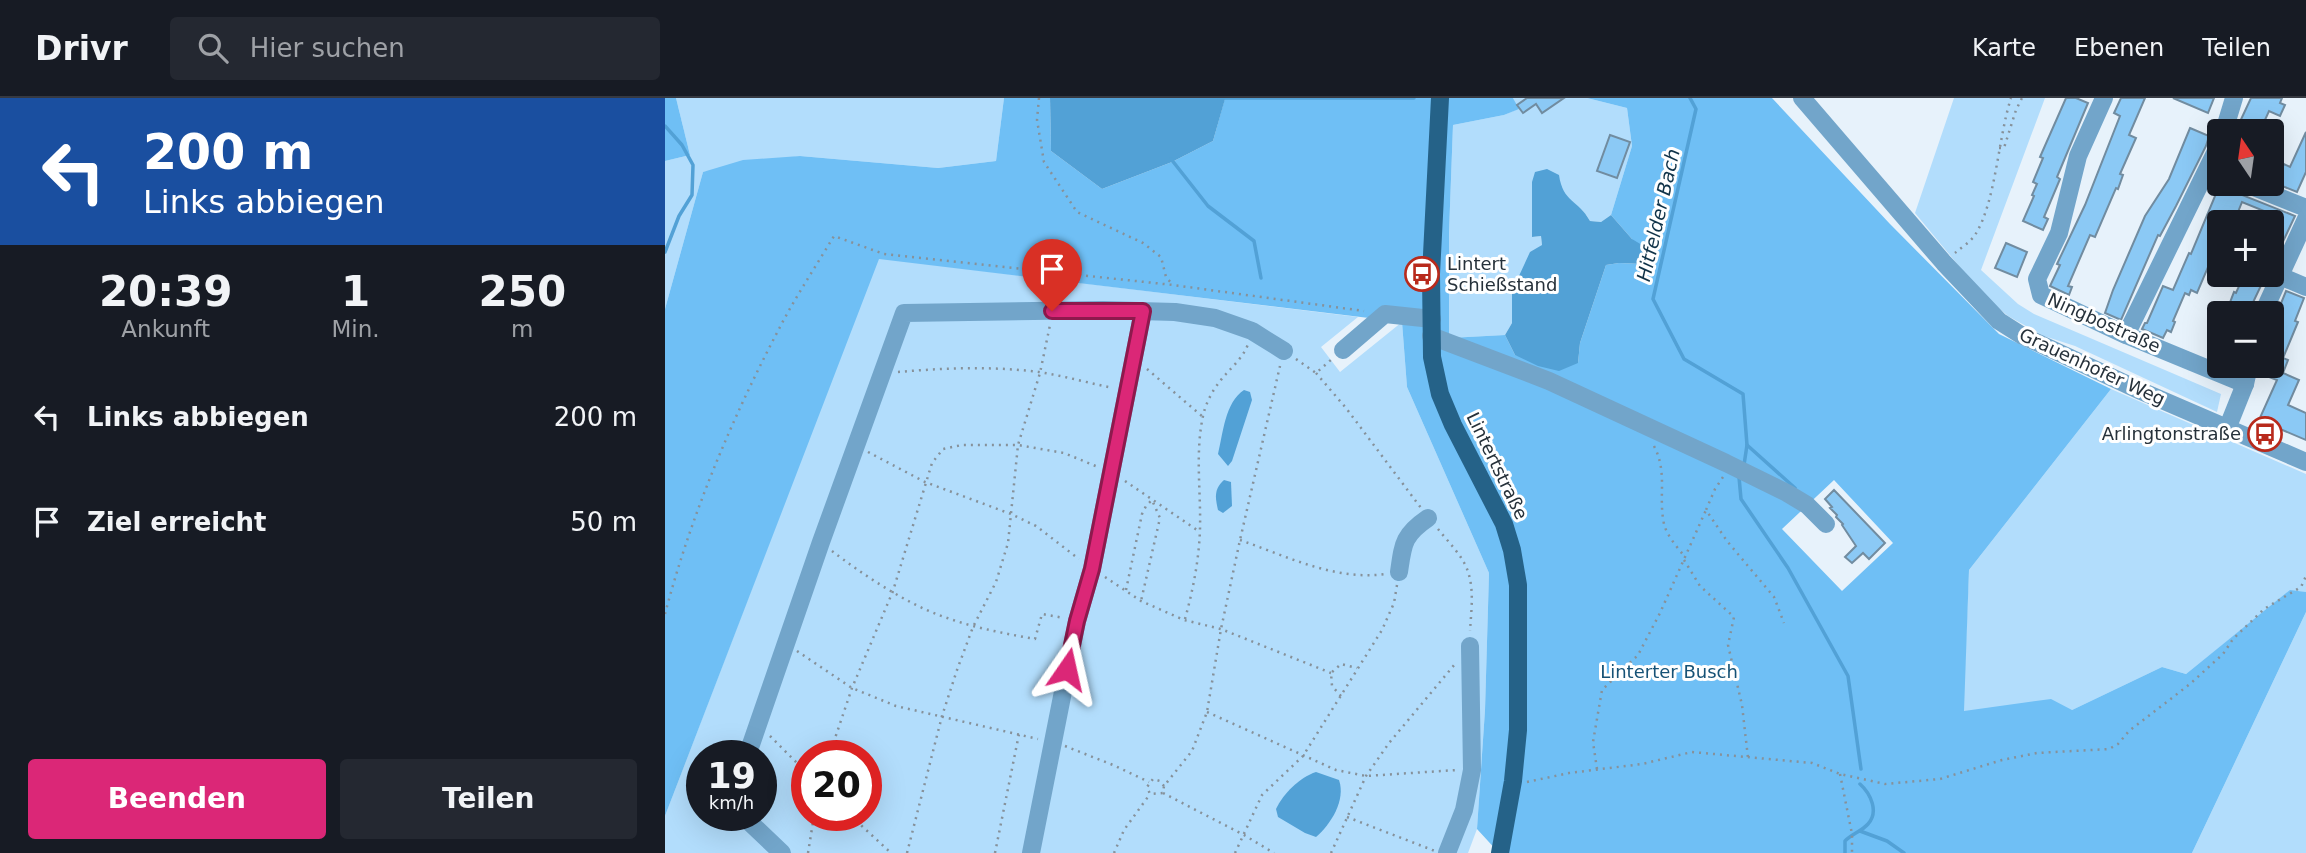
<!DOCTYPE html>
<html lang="de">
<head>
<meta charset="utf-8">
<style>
  body { margin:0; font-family:"DejaVu Sans",sans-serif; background:#242831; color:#f1f3f6; height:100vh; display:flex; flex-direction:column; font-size:26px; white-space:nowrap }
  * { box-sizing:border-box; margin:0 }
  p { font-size:23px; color:#9ea1a6 }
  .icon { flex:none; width:38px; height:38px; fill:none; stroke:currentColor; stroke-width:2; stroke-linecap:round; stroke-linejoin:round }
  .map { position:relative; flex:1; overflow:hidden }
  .panel { display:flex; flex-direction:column; background:#171b24; width:665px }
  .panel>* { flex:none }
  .banner { background:#1a4fa0; color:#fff; overflow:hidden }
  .needle { width:46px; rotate:347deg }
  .controls { position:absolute; left:1542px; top:21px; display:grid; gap:14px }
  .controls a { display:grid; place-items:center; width:77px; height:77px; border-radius:7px; background:#171b24; box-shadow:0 7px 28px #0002; font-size:35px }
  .speed { position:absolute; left:21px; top:642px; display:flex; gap:14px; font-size:35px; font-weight:700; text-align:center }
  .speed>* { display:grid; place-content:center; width:91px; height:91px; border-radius:50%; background:#171b24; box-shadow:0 7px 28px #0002; line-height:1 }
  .speed small { font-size:18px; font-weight:400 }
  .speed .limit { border:10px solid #d22; background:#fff; color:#111 }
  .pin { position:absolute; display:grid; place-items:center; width:60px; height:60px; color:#fff; margin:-72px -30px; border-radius:50% 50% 50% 0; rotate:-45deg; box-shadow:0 0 7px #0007 }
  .pin .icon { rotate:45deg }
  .me { position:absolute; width:77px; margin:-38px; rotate:11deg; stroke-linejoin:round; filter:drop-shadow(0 0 5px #0008) }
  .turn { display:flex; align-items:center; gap:24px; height:147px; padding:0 28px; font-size:32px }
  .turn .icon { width:91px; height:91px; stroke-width:2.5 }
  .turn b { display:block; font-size:49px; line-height:60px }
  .eta { display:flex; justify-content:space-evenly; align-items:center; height:119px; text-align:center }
  .eta b { font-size:42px; font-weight:800; line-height:49px }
  .action { display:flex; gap:14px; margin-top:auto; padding:14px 28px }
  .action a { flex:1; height:80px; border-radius:7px; background:#db2777; color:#fff; font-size:28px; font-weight:800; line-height:80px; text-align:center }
  .action a+a { background:#242831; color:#f1f3f6 }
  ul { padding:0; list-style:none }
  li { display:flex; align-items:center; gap:21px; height:105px; padding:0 28px }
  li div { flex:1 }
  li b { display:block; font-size:26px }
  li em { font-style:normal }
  header { display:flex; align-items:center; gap:42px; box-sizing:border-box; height:98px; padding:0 35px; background:#171b24; border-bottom:2px solid #363941 }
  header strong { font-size:33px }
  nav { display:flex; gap:38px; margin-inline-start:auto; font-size:24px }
  .search { width:490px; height:63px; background:#242831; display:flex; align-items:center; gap:18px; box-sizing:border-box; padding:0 24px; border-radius:7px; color:#9ea1a6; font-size:26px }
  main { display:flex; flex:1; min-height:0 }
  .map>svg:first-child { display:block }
</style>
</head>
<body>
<header>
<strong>Drivr</strong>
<div class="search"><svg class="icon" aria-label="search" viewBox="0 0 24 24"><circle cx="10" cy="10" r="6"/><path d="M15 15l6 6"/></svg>Hier suchen</div>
<nav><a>Karte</a><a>Ebenen</a><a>Teilen</a></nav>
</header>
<main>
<section class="panel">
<div class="banner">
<div class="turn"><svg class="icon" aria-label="left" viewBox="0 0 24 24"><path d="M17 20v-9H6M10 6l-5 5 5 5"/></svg><div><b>200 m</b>Links abbiegen</div></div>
</div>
<div class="eta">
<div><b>20:39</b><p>Ankunft</p></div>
<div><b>1</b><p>Min.</p></div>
<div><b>250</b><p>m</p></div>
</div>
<ul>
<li><svg class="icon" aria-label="left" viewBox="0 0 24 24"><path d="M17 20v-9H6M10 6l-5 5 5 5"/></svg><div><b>Links abbiegen</b></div><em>200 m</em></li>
<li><svg class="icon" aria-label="arrive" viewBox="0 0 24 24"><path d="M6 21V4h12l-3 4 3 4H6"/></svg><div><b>Ziel erreicht</b></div><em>50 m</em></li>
</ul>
<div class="action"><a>Beenden</a><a>Teilen</a></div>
</section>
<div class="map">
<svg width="1641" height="755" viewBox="0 0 1641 755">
  <rect width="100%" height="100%" fill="#e7f2fb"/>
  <!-- green -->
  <g fill="#b2ddfc" fill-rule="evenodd">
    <polygon points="11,0 339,0 331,63 273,70 135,58 38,74 0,211 0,63 25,57"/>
    <path d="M 848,0 L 922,0 L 962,10 L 967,48 L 946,117 L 936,124 L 925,123 C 916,106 903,105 895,88 L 867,84 L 867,139 L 876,138 L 877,147 L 847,193 L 847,225 L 840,237 L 784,240 L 784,135 L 788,27 L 839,17 L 853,11 Z"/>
    <polygon points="1289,0 1380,0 1316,172 1353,206 1369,216 1556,296 1552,314 1410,248 1379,238 1343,218 1318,197 1250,115"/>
    <path d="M 213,160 L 693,219 L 656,249 L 675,274 L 737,224 L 742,289 L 824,475 L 820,612 L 812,731 L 803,755 L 0,755 L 0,718 ZM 37,658 L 96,658 L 96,718 L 37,718 ZM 142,658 L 201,658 L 201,718 L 142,718 Z"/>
    <polygon points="1446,291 1641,376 1641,494 1625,493 1521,576 1497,569 1407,612 1298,613 1304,472"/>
    <polygon points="1641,514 1641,755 1527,755"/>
  </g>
  <!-- forest -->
  <g fill="#6fbff5" fill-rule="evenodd">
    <polygon points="0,0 11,0 25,57 0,63"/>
    <path d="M 339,0 L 385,0 L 386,53 L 437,91 L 507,64 L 548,43 L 560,0 L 848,0 L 854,11 L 839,17 L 788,27 L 784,135 L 784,240 L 840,237 L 850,257 L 913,265 L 915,245 L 941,167 L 954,165 L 977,166 L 967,141 L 946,117 L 967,48 L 962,10 L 922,0 L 1107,0 L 1225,126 L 1334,236 L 1446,291 L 1304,472 L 1299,613 L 1386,601 L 1407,612 L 1497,569 L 1521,576 L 1625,492 L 1641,494 L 1641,514 L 1527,755 L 834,755 L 812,731 L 820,612 L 824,475 L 742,289 L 737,224 L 214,161 L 0,718 L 0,211 L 38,74 L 78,62 L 135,58 L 273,70 L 331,63 ZM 1169,382 L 1228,445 L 1177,493 L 1117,431 Z"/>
  </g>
  <!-- water -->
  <g fill="#52a1d6">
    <polygon points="385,0 560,0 560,1 548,43 507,64 437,91 386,53"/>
    <path d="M 882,71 L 894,77 C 898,105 913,101 925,123 L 936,124 L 946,117 L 967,141 L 982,150 L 978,166 L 954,165 L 941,167 L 915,245 L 913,265 L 894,273 L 873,268 L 850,257 L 840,237 L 847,225 L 847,193 L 865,154 L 877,147 L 876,138 L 867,139 L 867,84 L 870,74 Z"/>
    <path d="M 579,292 L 585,294 L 587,302 L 567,363 L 563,368 L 553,356 C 558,336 560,304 579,292 Z"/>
    <path d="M 559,382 L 566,384 L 567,408 L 558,415 L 553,412 C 550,399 549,391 559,382 Z"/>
    <path d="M 651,674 L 674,682 C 681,702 666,726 651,739 L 640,735 L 613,719 L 611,711 C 618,696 635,679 651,674 Z"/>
  </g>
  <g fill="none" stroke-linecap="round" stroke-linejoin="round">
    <!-- stream -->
    <g stroke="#52a1d6" stroke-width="3.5">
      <polyline points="554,0 749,0"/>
      <polyline points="1025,0 1031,11 988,201 1019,261 1078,296 1082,347 1079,367"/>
      <polyline points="0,28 17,47 28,67 27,97 14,118 0,154"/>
      <polyline points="506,61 543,108 589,143 596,180"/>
      <polyline points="1082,347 1130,390"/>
      <polyline points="1074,379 1076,401 1123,470 1183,578 1196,671"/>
      <polyline points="1195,733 1222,743 1239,755"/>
      <path d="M 1180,755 L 1180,743 C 1187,736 1197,733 1203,726 C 1214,714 1206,696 1195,686"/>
    </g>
  </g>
  <!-- building -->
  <g fill="#8bc9f5" stroke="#718ca0" stroke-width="2">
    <polygon points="862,0 899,0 877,15 871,6 858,15 852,7"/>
    <polygon points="1401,0 1411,0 1423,5 1392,79 1395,81 1379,119 1383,121 1378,132 1358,123 1369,98 1367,97 1372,86 1368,84 1378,60 1375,59"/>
    <polygon points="1456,0 1480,0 1464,37 1471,40 1455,76 1458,77 1453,91 1451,90 1430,139 1425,137 1403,188 1407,189 1404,197 1385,188 1395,167 1392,166 1420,107 1455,18 1449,15"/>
    <polygon points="1508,0 1549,0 1543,15"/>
    <polygon points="1586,0 1617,0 1615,5 1620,7 1615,18 1604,13 1595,33 1579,33 1572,30"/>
    <polygon points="1525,30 1544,38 1541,48 1511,108 1495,138 1493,137 1456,222 1440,215 1448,192 1480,118 1504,81"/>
    <polygon points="1641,34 1641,74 1632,94 1610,85 1619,66 1625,69"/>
    <polygon points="945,37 965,44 952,80 932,73"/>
    <polygon points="1555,86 1561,86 1571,90 1577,97 1630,118 1606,169 1606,123 1609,117 1577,104 1569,124 1554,124 1554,166 1546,162 1532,195 1526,192 1524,197 1520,195 1508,223 1510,224 1506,234 1502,232 1498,240 1477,231 1480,225 1482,225 1498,188 1508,192 1524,155 1526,156"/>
    <polygon points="1341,145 1362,154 1352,179 1330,170"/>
    <polygon points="1579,177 1601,177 1583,215 1561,215 1569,194 1571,195"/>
    <polygon points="1621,193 1639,200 1630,223 1633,224 1618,260 1623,262 1618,275 1634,282 1623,307 1641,315 1641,342 1594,322 1612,282 1596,276 1599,268 1606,268 1606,230"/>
    <polygon points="1169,392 1220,445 1204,461 1198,455 1187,465 1180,459 1191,448 1177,427 1178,426 1171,419 1172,417 1165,410 1167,409 1160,401"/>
  </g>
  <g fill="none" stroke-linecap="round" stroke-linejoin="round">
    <!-- path -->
    <g stroke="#86919a" stroke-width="2.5" stroke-dasharray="2 5" stroke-linecap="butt">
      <polyline points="374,0 372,22 379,64 412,114 478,145 496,159 501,179 508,187"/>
      <polyline points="1334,50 1339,50 1351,12 1357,0"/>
      <path d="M 1290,155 C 1296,150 1305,144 1310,137 C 1331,104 1333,40 1346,0"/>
      <polyline points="631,261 651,275 667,261"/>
      <polyline points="482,271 538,319"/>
      <path d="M 233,274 C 279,270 327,268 374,274 C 399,278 424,285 448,290"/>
      <polyline points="651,275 681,310 756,410"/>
      <path d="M 989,348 C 1003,375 993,398 999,426 C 1002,438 1012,449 1020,459"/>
      <polyline points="203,354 260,384 346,416 371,428 414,461"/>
      <polyline points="1058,379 1050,391 1041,412 1062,443 1109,499 1119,525"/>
      <polyline points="460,383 535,434"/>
      <path d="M 773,431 C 784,445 800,460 804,477 C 809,495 806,515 805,533"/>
      <path d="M 575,442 C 621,458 670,483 720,476"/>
      <path d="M 167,453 C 197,476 239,504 274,517 C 305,529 337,535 370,541 L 377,516 L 399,520"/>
      <polyline points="1019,462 1035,488 1069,519 1063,547 1077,607 1083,660"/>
      <polyline points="440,479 476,503 519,522 556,531 666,575"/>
      <polyline points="461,492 477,416 481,408 487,402 495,420 476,503"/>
      <path d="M 0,516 C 26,417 67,320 115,229 C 131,198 151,168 169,138 L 219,156 L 508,187 L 699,213"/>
      <path d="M 520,521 C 528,492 534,462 535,431 C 536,394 530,355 538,318 C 541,303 550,288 561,276 C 569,267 579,258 583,246"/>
      <polyline points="132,553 187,590 231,608 373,641"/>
      <polyline points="676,598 667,588 666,575 676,566 692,570"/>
      <polyline points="542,614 671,672 701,678 792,672"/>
      <polyline points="105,638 142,675"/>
      <polyline points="400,648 448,667 484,684"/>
      <polyline points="164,658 187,590 228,493 267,365 278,351 297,347 353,347 399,355 433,369"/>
      <polyline points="932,671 928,644 937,592 973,557 995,515 1041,412"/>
      <polyline points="1175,676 1187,736 1187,755"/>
      <polyline points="862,684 904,675 977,666 1027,654 1147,665 1175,676 1220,686 1275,681 1337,662 1372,655 1444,651 1453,646 1464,633 1525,586 1558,556 1568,541 1599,511 1636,489 1641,478"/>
      <polyline points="499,688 495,683 488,681 482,689 485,696 498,695 499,688 527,653 542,614 556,531 575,442 615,268"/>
      <polyline points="498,695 579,737 609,755"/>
      <polyline points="186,718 226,755"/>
      <polyline points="682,719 770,753"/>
      <polyline points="143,755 149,718"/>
      <polyline points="242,755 277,618 292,572 308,529 331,484 343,445 353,347 375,275 385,227"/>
      <polyline points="330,755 354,636"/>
      <polyline points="449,755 459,732 485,696"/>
      <polyline points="570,755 597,697 638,658 717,532 729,505 732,487"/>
      <polyline points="666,755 701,678 724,645 790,566"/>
    </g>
    <!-- minor -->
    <g stroke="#72a5ca" stroke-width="18">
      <polyline points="1137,0 1279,165 1334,223 1356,237 1476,293 1641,364"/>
      <polyline points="1439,0 1413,58 1394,135 1372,181 1376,197 1461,237 1580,286"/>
      <polyline points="1559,33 1569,0"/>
      <polyline points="1581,86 1641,110"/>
      <polyline points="1615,178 1641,189"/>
      <polyline points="1598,215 1641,121"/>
      <polyline points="1461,237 1554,47"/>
      <polyline points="766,238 884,283 1061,365 1122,395 1142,407 1161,426"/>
      <polyline points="678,252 720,216 767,221"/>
      <polyline points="1562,331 1580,286 1584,268"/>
      <path d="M 734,474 C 738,446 738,437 763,420"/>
      <polyline points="82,658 156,444 239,215 438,212 510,214 550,220 587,233 619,253"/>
      <polyline points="78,718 117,755"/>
      <polyline points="366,755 412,523 427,471 478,213"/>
      <polyline points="782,755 799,712 807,672 805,548"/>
    </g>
    <!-- major -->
    <polyline stroke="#256288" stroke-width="18" points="775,0 766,176 767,259 775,296 788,327 839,426 847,452 853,487 853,632 848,683 835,755"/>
  </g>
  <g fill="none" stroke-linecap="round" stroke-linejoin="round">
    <!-- route casing -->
    <g stroke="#8e194d" stroke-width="18">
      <polyline id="route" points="387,213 478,213 427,471 412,523 402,571"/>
    </g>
    <!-- route -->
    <use href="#route" stroke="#db2777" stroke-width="12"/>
  </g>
  <!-- icons -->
  <defs>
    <g id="bus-ring" transform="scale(1.75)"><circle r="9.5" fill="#fff" stroke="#b82a1c" stroke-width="1.5"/><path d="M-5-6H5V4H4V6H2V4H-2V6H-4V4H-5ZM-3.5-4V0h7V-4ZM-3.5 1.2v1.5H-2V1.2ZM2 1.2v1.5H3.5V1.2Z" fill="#b82a1c"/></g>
  </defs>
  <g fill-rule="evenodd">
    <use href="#bus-ring" x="757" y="176"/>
    <use href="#bus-ring" x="1600" y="336"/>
  </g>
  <g text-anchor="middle" stroke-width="6" stroke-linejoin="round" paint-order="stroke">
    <!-- poi labels -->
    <g font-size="18" fill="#26313a" stroke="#fff" text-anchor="start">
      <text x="782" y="172">Lintert<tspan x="782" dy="21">Schießstand</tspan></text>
      <text x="1576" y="342" text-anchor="end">Arlingtonstraße</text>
    </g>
    <!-- street labels -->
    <g font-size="18" fill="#26313a" stroke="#fff">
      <text transform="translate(1439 225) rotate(24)" y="6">Ningbostraße</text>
      <text transform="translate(1427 269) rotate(25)" y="6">Grauenhofer Weg</text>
      <text transform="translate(832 368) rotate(64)" y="6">Lintertstraße</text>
    </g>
    <!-- park labels -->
    <g font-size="18" fill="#165276" stroke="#fff">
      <text x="1004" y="580">Linterter Busch</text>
    </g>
    <!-- water labels -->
    <g font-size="19" font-style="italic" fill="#103349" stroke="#fff">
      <text transform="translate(993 117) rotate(-77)" y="7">Hitfelder Bach</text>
    </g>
  </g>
</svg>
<div class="controls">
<a><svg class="needle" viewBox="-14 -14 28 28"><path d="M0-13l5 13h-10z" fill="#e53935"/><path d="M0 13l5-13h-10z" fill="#9ea1a6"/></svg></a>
<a>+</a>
<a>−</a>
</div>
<div class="speed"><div>19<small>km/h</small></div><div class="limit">20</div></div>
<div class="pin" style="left:387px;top:213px;background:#d93025"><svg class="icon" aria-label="arrive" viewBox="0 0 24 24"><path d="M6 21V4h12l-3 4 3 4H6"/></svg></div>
<svg class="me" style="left:402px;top:571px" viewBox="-20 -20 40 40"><path d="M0-17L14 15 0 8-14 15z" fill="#db2777" stroke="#fff" stroke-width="4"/></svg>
</div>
</main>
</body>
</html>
